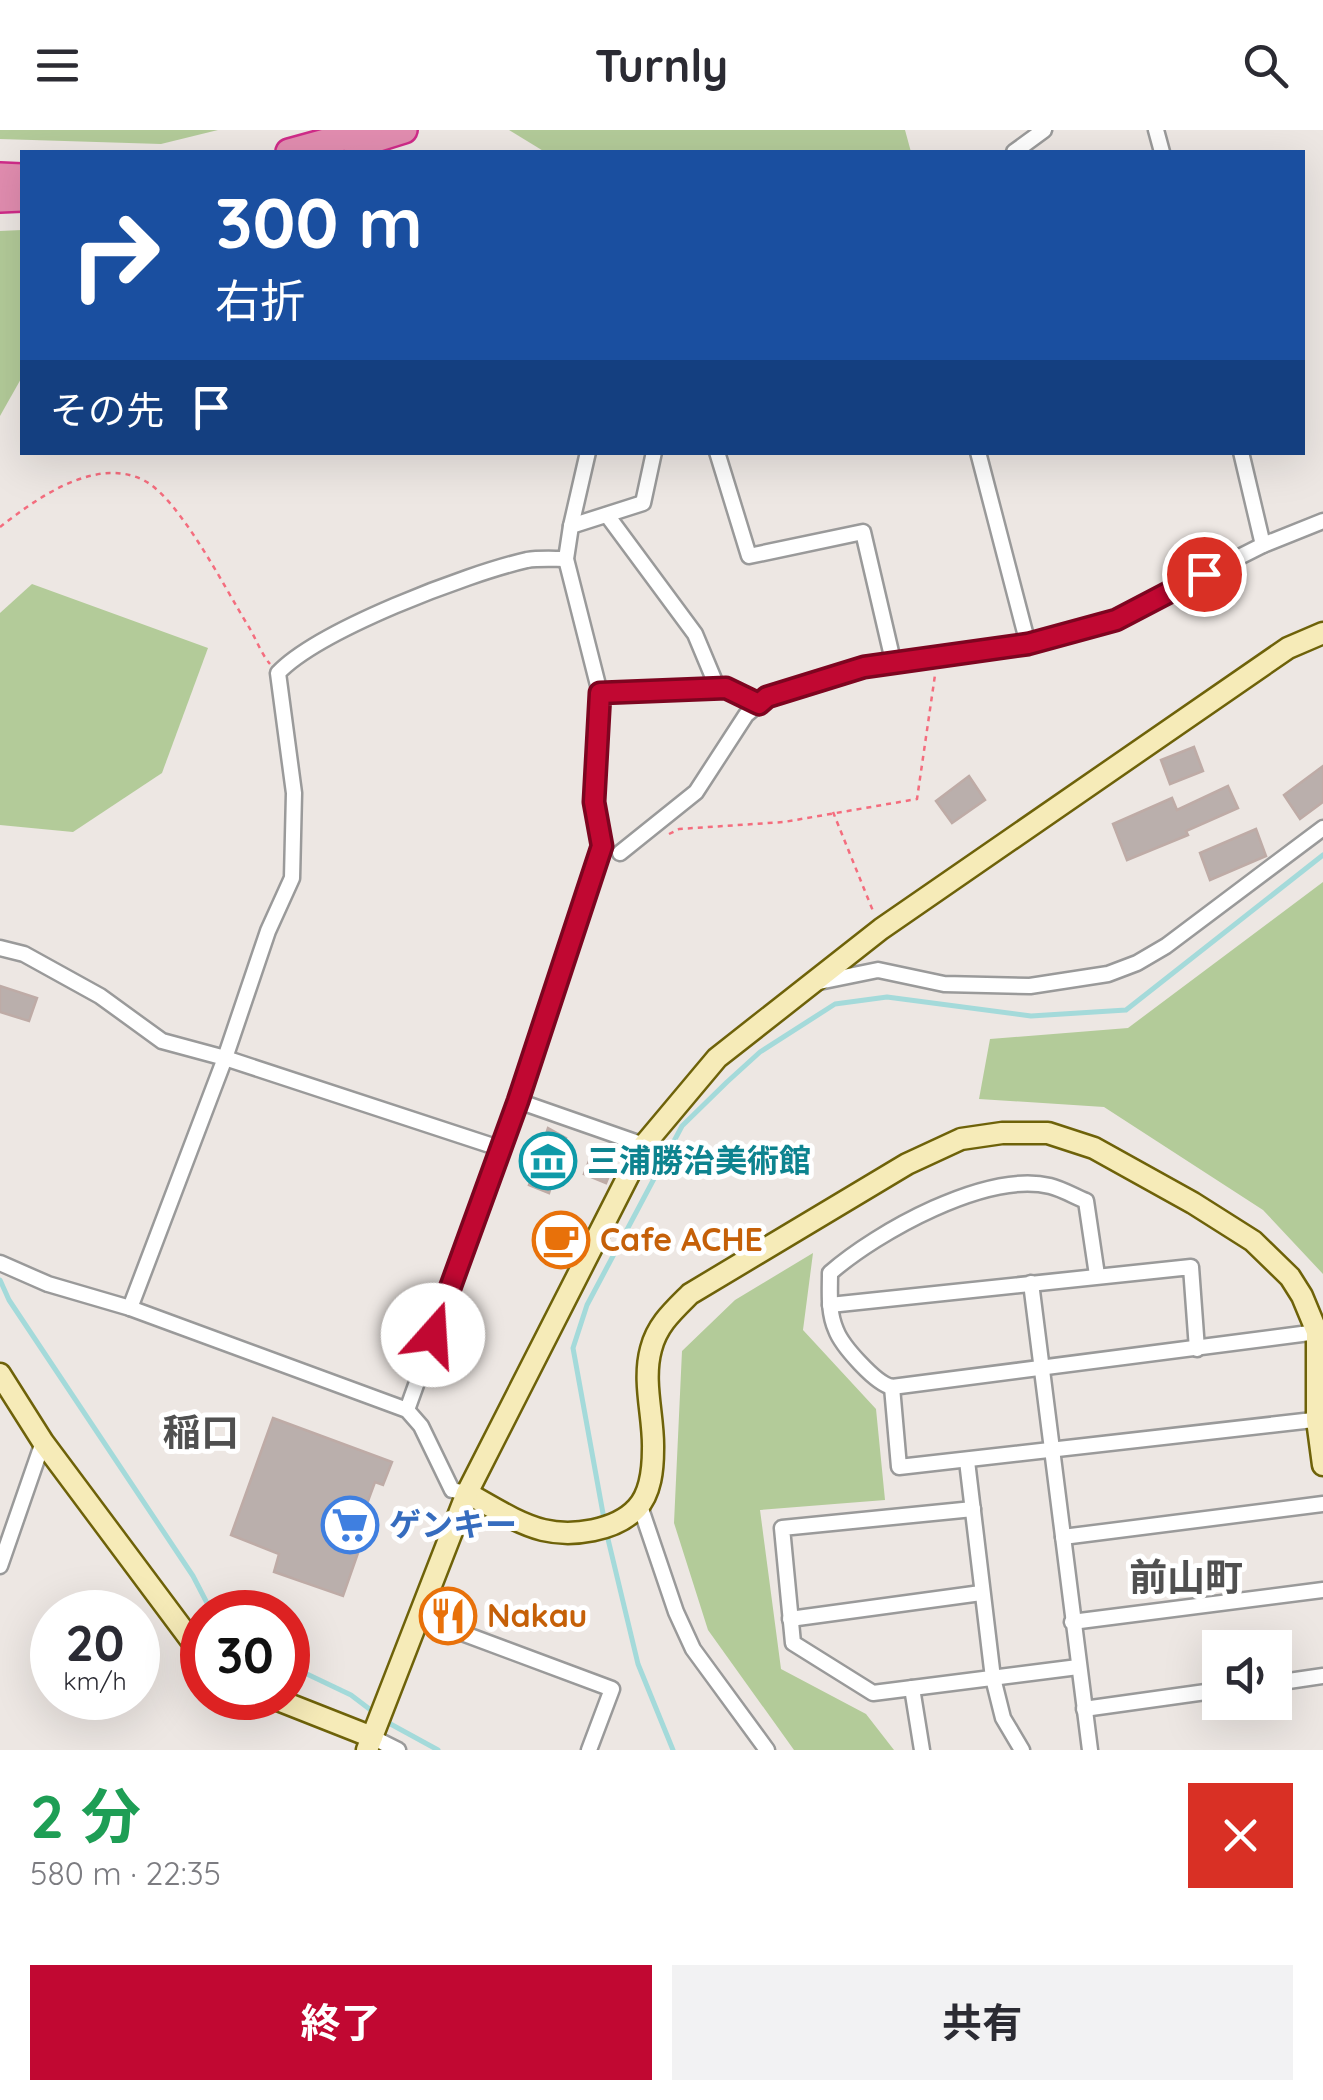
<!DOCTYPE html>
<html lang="ja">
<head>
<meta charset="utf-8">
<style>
  body { margin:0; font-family:Quicksand,"Noto Sans JP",sans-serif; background:#f2f2f3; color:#2b2b33; height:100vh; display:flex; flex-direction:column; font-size:38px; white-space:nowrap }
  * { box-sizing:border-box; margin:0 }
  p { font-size:32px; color:#7c7c81 }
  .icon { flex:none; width:55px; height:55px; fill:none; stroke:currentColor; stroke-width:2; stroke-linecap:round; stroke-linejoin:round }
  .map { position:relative; height:1620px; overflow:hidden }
  .panel { display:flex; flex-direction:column; background:#fff; flex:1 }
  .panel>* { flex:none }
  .top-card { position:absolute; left:20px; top:20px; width:1285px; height:305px; border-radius:0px; box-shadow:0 10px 40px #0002; background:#1a4fa0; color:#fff; overflow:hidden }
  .buttons { position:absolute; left:1202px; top:1500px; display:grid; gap:20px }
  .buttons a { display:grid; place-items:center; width:90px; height:90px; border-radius:0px; background:#fff; box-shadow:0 10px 40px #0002; font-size:50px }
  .speed { position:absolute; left:30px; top:1460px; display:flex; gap:20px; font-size:50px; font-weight:700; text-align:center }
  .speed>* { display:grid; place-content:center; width:130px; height:130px; border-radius:50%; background:#fff; box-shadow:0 10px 40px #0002; line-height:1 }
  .speed small { font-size:25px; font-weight:400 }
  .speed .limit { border:15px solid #d22; background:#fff; color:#111 }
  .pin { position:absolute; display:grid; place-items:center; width:85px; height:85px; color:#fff; margin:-42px; border:5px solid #fff; border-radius:50%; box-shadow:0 2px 10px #0007 }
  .me { position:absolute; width:110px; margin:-55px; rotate:19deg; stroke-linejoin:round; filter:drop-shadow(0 0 8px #0008) }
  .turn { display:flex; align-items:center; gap:35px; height:210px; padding:0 30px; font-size:45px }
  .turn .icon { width:130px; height:130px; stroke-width:2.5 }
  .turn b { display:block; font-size:70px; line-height:85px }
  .then { display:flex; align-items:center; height:95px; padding:0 30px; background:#0003; gap:20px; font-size:38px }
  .round { display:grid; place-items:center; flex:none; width:105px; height:105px; border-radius:0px; background:#f2f2f3 }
  .head { display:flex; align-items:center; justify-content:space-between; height:170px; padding:0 30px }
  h1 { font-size:60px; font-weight:700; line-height:75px; color:#1e9e55 }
  .primary-button { display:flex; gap:20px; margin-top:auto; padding:20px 30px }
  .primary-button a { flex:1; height:115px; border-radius:0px; background:#c10832; color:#fff; font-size:40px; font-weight:700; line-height:115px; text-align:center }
  .primary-button a+a { background:#f2f2f3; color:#2b2b33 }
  header { display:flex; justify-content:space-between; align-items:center; height:130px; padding:0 30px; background:#fff; font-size:45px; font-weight:700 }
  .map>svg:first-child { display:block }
</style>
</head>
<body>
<header><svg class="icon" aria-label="menu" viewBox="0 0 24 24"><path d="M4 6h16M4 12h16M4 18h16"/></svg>Turnly<svg class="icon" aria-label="search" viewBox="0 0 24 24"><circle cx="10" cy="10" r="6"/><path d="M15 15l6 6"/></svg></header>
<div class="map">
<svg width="1323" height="1620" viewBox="0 0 1323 1620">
  <rect width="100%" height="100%" fill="#ede7e3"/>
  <!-- forest -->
  <g fill="#b3cb99">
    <polygon points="0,0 218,0 161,14 0,9"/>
    <polygon points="509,0 905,0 911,22 545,22"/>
    <polygon points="22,100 22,247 0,286 0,101"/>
    <polygon points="32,454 208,518 162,643 73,702 0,695 0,483"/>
    <polygon points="1323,752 1323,1144 1263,1080 1104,977 979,969 990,909 1128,898"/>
    <polygon points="813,1123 803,1200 876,1279 885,1370 760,1380 781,1539 866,1584 894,1620 794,1620 708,1500 674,1393 682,1221 735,1170"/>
  </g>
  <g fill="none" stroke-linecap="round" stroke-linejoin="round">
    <!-- stream -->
    <g stroke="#a4dada" stroke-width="5">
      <polyline points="0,1150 9,1170 193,1446 207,1473 220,1482"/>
      <polyline points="604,1389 573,1218 587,1175 682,996 727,952 760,922 835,874 887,867 1031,886 1126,880 1323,725"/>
      <polyline points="607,1405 638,1534 673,1620"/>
      <polyline points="288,1535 351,1565 376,1584"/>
      <polyline points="385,1591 438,1620"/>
    </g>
  </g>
  <!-- building -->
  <g fill="#baafac" stroke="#beaba6" stroke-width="2.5">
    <polygon points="1194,617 1203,641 1170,654 1161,630"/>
    <polygon points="1323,636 1323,672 1300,689 1284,665"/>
    <polygon points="969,646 985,670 952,693 936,671"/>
    <polygon points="1228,656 1238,678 1186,701 1188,705 1127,730 1113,694 1172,668 1177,680"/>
    <polygon points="1256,699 1266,726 1210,750 1200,723"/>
    <polygon points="0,856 37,868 29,891 0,882"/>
    <polygon points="548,998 566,1008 549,1063 529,1055"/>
    <polygon points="594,1018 617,1026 606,1053 584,1044"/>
    <polygon points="552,1094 578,1107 569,1125 544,1113"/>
    <polygon points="273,1288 392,1332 383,1355 375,1352 350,1420 358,1423 343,1466 274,1442 279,1424 231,1405"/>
    <polygon points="439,1473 467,1485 463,1492 436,1482"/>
  </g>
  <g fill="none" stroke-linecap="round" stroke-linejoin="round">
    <!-- street casing -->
    <g stroke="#9a9a9a" stroke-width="19">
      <g id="street">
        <polyline points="1156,0 1162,22"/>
        <polyline points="1014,22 1044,0"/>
        <polyline points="717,322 749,426 863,402 894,535"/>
        <polyline points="978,322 1028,514"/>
        <polyline points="1241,322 1263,415"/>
        <polyline points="607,385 695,504 718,559"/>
        <polyline points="571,396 588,322"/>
        <polyline points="600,563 726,559 759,574"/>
        <polyline points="620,723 696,662 746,585 767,567 864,537 1028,514 1116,489 1263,415 1323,391"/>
        <polyline points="0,818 24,824 100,866 162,911 225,928 499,1018"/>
        <polyline points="819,852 878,840 944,854 1030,856 1108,844 1137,833 1166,816 1323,698"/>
        <polyline points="518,971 644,1015"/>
        <polyline points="0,1133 48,1154 130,1178 407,1280 421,1296 452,1360 467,1363"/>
        <path d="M 1097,1145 L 1086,1071 C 1074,1066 1062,1059 1050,1056 C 986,1041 877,1102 830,1143 C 830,1162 828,1182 836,1200 C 842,1216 876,1254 892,1257 L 1317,1202"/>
        <polyline points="1031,1153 1090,1620"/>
        <polyline points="830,1175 1191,1137 1197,1219"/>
        <path d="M 130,1178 L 225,928 L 268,801 L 292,748 L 294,663 L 278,543 C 319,500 466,444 527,430 C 539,428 553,429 566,429"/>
        <polyline points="892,1257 899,1337 1322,1289"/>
        <polyline points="407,1280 518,971 602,716 594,672 600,563 566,429 571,396 643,373 654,322"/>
        <polyline points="967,1331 993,1548 1003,1588 1022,1620"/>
        <polyline points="639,1373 676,1482 693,1519 767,1620"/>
        <polyline points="973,1379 782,1398 793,1513 873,1563 1078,1537"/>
        <polyline points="1063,1407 1323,1374"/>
        <polyline points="0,1436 43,1312"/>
        <polyline points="419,1487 612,1559 589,1620"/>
        <polyline points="790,1489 981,1463"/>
        <polyline points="1072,1492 1323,1460"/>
        <polyline points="1275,1553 1323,1546"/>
        <polyline points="912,1558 922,1620"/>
        <polyline points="1084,1579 1220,1560"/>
        <polyline points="372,1607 398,1620"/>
      </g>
    </g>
    <!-- secondary casing -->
    <g stroke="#6e6209" stroke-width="25">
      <g id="secondary">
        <polyline points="0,1244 43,1312 190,1509 202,1521"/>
        <path d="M 467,1363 C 491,1376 516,1393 543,1400 C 572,1407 616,1401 637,1378 C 651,1363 653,1339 653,1319 C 654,1287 642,1252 651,1219 C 657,1195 673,1181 690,1164 L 907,1034 L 961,1009 L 1002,1003 L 1048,1003 L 1094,1018 L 1193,1073 L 1253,1111 L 1290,1147 L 1302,1166 L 1317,1202 L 1317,1290 L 1323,1335"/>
        <polyline points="273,1568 372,1607"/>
        <polyline points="367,1620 467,1363 644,1015 717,928 881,799 1288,518 1323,503"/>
      </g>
    </g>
    <!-- highway casing -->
    <g stroke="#d02b89" stroke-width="30">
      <g id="highway">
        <polyline points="356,15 404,0"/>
        <polyline points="289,22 369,0"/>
        <polyline points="0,46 22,47"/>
        <polyline points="0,69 22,68"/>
      </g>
    </g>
    <!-- path -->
    <g stroke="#f46d7e" stroke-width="2.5" stroke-dasharray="5 5" stroke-linecap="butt">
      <path d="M 0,397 C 37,368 97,325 145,351 C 180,370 225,458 247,494 C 255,506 260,522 270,534"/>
      <polyline points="833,682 873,781"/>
      <polyline points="669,704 679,699 784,692 917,669 935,545"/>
    </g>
    <!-- street -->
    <use href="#street" stroke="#fff" stroke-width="14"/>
    <!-- secondary -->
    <use href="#secondary" stroke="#f6ebb8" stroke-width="20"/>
    <!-- highway -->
    <use href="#highway" stroke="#e28db0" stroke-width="25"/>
  </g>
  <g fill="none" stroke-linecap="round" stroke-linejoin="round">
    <!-- route casing -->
    <g stroke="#7d0520" stroke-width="25">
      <polyline id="route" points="433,1205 518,971 602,716 594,672 600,563 726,558 759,574 767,567 864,537 1028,514 1116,490 1204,444"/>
    </g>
    <!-- route -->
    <use href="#route" stroke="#c10832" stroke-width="18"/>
  </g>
  <!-- icons -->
  <defs>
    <g id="museum-ring" transform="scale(2.875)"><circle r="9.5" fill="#fff" stroke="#0f9aa8" stroke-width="1.5"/><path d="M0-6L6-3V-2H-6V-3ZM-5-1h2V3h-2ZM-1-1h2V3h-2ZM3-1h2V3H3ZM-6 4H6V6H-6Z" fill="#0f9aa8"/></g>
    <g id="cafe-ring" transform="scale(2.875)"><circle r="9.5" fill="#fff" stroke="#e8710a" stroke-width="1.5"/><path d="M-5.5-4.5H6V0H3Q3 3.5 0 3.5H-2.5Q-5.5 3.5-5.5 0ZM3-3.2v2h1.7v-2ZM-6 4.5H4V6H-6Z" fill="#e8710a"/></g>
    <g id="supermarket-ring" transform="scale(2.875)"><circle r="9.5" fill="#fff" stroke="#3f7fe0" stroke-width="1.5"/><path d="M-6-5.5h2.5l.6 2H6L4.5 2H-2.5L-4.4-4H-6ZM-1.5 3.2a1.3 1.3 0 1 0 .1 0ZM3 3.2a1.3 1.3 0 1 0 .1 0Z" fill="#3f7fe0"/></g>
    <g id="restaurant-ring" transform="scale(2.875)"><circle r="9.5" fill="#fff" stroke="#e8710a" stroke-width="1.5"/><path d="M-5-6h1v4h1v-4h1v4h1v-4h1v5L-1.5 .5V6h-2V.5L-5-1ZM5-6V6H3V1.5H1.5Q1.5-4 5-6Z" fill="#e8710a"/></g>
  </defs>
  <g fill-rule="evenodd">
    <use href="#museum-ring" x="548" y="1031"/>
    <use href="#cafe-ring" x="561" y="1110"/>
    <use href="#supermarket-ring" x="350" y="1395"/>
    <use href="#restaurant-ring" x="448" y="1486"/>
  </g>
  <g text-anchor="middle" stroke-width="10" stroke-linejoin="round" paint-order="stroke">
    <!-- culture labels -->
    <g font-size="32" font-weight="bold" fill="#0d838f" stroke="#fff" text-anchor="start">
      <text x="587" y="1042">三浦勝治美術館</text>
    </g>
    <!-- food labels -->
    <g font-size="32" font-weight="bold" fill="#c56008" stroke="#fff" text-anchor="start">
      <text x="600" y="1121">Cafe ACHE</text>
      <text x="487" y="1497">Nakau</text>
    </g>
    <!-- shop labels -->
    <g font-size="32" font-weight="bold" fill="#366cbe" stroke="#fff" text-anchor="start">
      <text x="389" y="1406">ゲンキー</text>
    </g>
    <!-- quarter labels -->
    <g font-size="38" font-weight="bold" fill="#505050" stroke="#fff">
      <text x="201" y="1316">稲口</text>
      <text x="1186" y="1461">前山町</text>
    </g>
  </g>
</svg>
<div class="buttons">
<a><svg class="icon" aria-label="sound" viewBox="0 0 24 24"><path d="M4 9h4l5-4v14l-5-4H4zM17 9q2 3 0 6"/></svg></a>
</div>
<div class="speed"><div>20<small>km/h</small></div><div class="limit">30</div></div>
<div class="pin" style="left:1204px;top:444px;background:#d93025"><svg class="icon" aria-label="arrive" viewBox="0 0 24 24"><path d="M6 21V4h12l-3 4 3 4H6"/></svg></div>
<svg class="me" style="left:433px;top:1205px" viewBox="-20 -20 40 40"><circle r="19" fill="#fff"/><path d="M0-13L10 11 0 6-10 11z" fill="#c10832"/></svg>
<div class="top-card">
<div class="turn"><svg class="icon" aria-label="right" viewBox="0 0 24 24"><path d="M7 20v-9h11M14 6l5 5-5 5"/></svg><div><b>300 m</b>右折</div></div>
<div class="then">その先<svg class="icon" aria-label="arrive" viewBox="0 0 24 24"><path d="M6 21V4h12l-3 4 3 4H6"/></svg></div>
</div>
</div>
<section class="panel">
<div class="head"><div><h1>2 分</h1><p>580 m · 22:35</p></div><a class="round" style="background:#d93025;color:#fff"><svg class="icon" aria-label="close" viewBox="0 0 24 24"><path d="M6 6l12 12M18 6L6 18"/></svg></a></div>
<div class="primary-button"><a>終了</a><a>共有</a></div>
</section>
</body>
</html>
